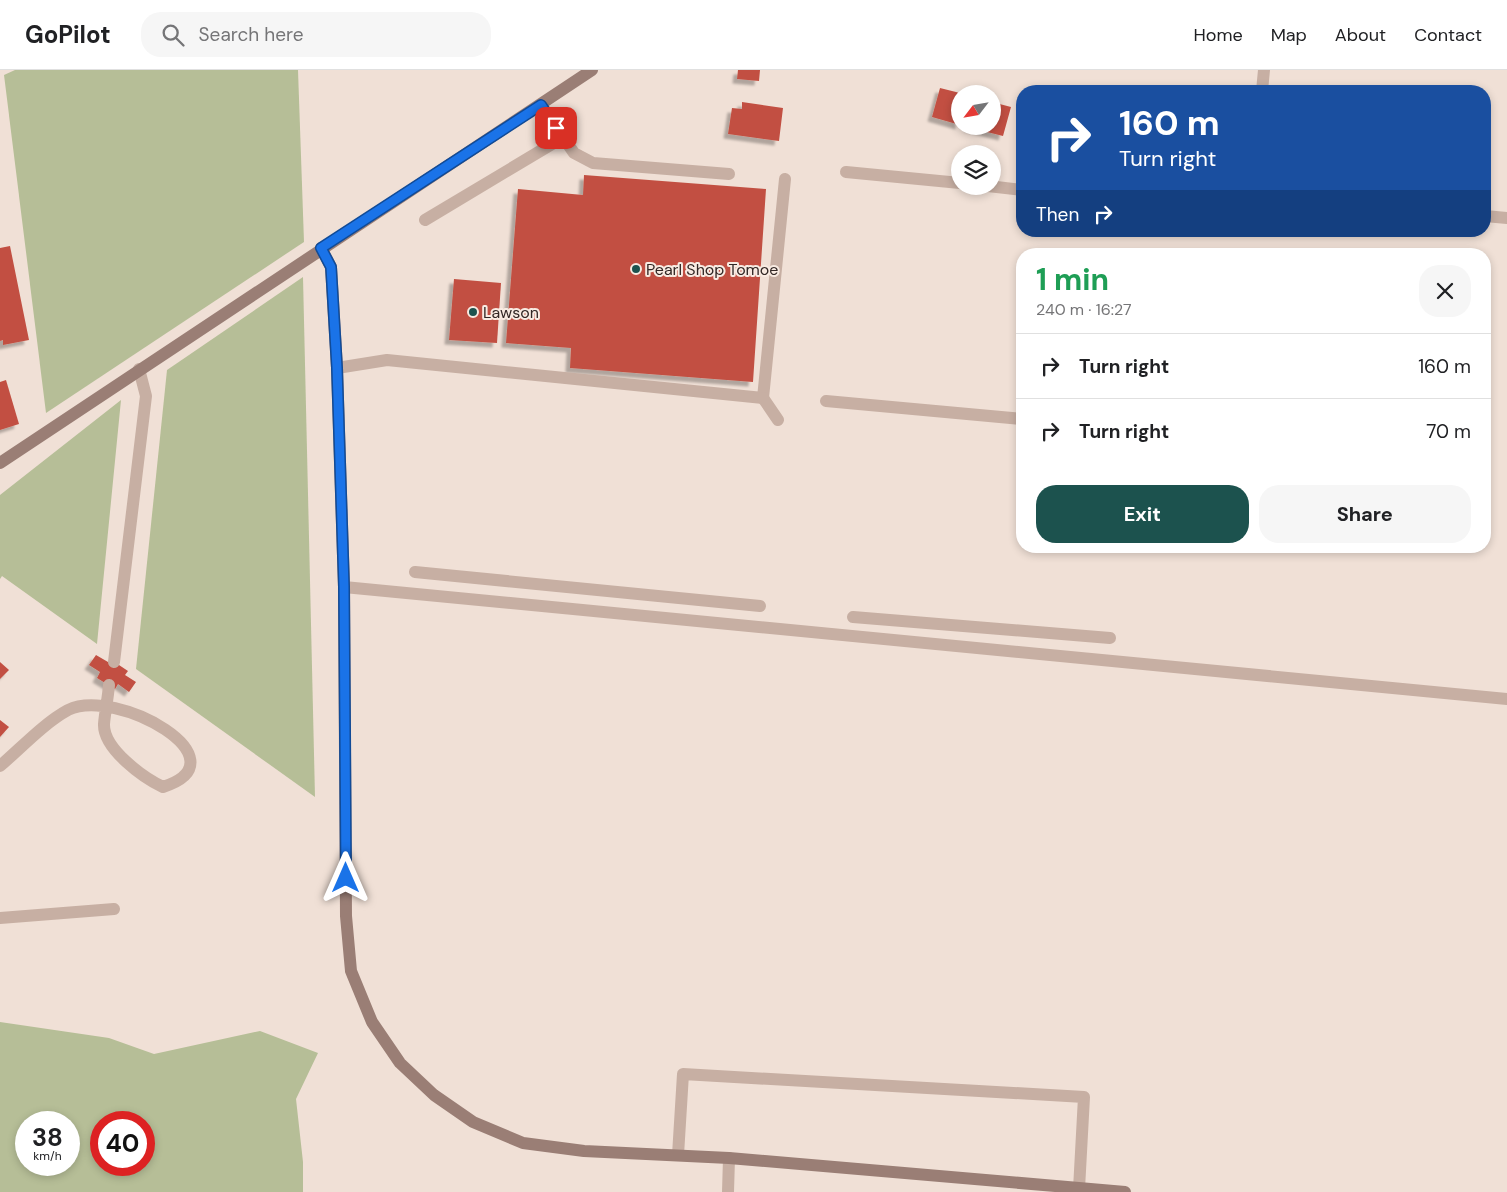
<!DOCTYPE html>
<html lang="en">
<head>
<meta charset="utf-8">
<style>
  body { margin:0; font-family:"DM Sans",sans-serif; background:#f6f6f6; color:#202124; height:100vh; display:flex; flex-direction:column; font-size:19px; white-space:nowrap }
  * { box-sizing:border-box; margin:0 }
  p { font-size:16px; color:#757577 }
  .icon { flex:none; width:28px; height:28px; fill:none; stroke:currentColor; stroke-width:2; stroke-linecap:round; stroke-linejoin:round }
  .map { position:relative; flex:1; overflow:hidden }
  .side { position:absolute; left:1016px; top:178px; width:475px; height:305px; display:flex; flex-direction:column; background:#fff; border-radius:20px; box-shadow:0 2px 8px #0003 }
  .side>* { flex:none }
  .banner { position:absolute; left:1016px; top:15px; width:475px; height:152px; border-radius:20px; box-shadow:0 2px 8px #0003; background:#1a4fa0; color:#fff; overflow:hidden }
  .needle { width:32px; rotate:239deg }
  .buttons { position:absolute; left:951px; top:15px; display:grid; gap:10px }
  .buttons a { display:grid; place-items:center; width:50px; height:50px; border-radius:50%; background:#fff; box-shadow:0 2px 8px #0003; font-size:25px }
  .speed { position:absolute; left:15px; top:1041px; display:flex; gap:10px; font-size:25px; font-weight:700; text-align:center }
  .speed>* { display:grid; place-content:center; width:65px; height:65px; border-radius:50%; background:#fff; box-shadow:0 2px 8px #0003; line-height:1 }
  .speed small { font-size:12px; font-weight:400 }
  .speed .limit { border:8px solid #d22; background:#fff; color:#111 }
  .pin { position:absolute; display:grid; place-items:center; width:42px; height:42px; color:#fff; margin:-21px; border-radius:10px; box-shadow:0 2px 8px #0006 }
  .me { position:absolute; width:55px; margin:-28px; rotate:0deg; stroke-linejoin:round; filter:drop-shadow(0 0 4px #0008) }
  .turn { display:flex; align-items:center; gap:18px; height:105px; padding:0 20px; font-size:22px }
  .turn .icon { width:65px; height:65px; stroke-width:2.5 }
  .turn b { display:block; font-size:35px; line-height:42px }
  .then { display:flex; align-items:center; height:48px; padding:0 20px; background:#0003; gap:10px; font-size:19px }
  .round { display:grid; place-items:center; flex:none; width:52px; height:52px; border-radius:20px; background:#f6f6f6 }
  .head { display:flex; align-items:center; justify-content:space-between; height:85px; padding:0 20px }
  h1 { font-size:30px; font-weight:700; line-height:38px; color:#1e9e55 }
  .button { display:flex; gap:10px; margin-top:auto; padding:10px 20px }
  .button a { flex:1; height:58px; border-radius:20px; background:#1c524e; color:#fff; font-size:20px; font-weight:700; line-height:58px; text-align:center }
  .button a+a { background:#f6f6f6; color:#202124 }
  ul { padding:0; list-style:none }
  li { display:flex; align-items:center; gap:15px; height:65px; padding:0 20px; border-top:1px solid #e0e0e0 }
  li div { flex:1 }
  li b { display:block; font-size:19px }
  li em { font-style:normal }
  header { display:flex; align-items:center; gap:30px; box-sizing:border-box; height:70px; padding:0 25px; background:#fff; border-bottom:1px solid #e0e0e0 }
  header strong { font-size:24px }
  nav { display:flex; gap:28px; margin-inline-start:auto; font-size:18px }
  .search { width:350px; height:45px; background:#f6f6f6; display:flex; align-items:center; gap:12px; box-sizing:border-box; padding:0 18px; border-radius:20px; color:#757577; font-size:19px }
  .map>svg:first-child { display:block }
</style>
</head>
<body>
<header>
<strong>GoPilot</strong>
<div class="search"><svg class="icon" aria-label="search" viewBox="0 0 24 24"><circle cx="10" cy="10" r="6"/><path d="M15 15l6 6"/></svg>Search here</div>
<nav><a>Home</a><a>Map</a><a>About</a><a>Contact</a></nav>
</header>
<div class="map">
<svg width="1507" height="1122" viewBox="0 0 1507 1122">
  <defs>
    <filter id="shadow"><feDropShadow dx="-4.5" dy="4.5" stdDeviation="1" flood-color="#0004"/></filter>
  </defs>
  <rect width="100%" height="100%" fill="#f0e0d6"/>
  <!-- green -->
  <g fill="#b6be97" fill-rule="evenodd">
    <polygon points="15,0 298,0 304,172 46,343 4,5"/>
    <polygon points="303,207 315,727 136,599 167,300"/>
    <polygon points="121,330 97,574 2,506 0,509 0,425"/>
    <path d="M 0,952 L 109,968 L 154,984 L 260,961 L 318,983 L 296,1029 L 303,1092 L 303,1122 L 0,1122 ZM 26,1052 L 69,1052 L 69,1095 L 26,1095 ZM 101,1052 L 144,1052 L 144,1095 L 101,1095 Z"/>
  </g>
  <!-- building -->
  <g fill="#c25042" filter="url(#shadow)">
    <polygon points="738,0 760,0 759,11 737,9"/>
    <polygon points="940,18 960,23 960,55 932,47"/>
    <polygon points="742,32 783,38 779,71 728,64 732,38 742,39"/>
    <polygon points="992,32 1011,37 1003,66 967,57 992,56"/>
    <polygon points="584,105 766,119 753,312 570,298 571,278 506,273 518,119 583,125"/>
    <polygon points="10,176 29,270 3,275 3,270 0,271 0,178"/>
    <polygon points="454,209 501,213 497,273 449,270"/>
    <polygon points="6,310 19,354 0,360 0,312"/>
    <polygon points="96,585 108,592 110,589 128,601 125,605 136,612 129,622 118,614 115,619 97,608 100,602 89,595"/>
    <polygon points="0,592 9,600 0,609"/>
    <polygon points="0,650 9,657 0,667"/>
  </g>
  <g fill="none" stroke-linecap="round" stroke-linejoin="round">
    <!-- lane -->
    <g stroke="#c7afa3" stroke-width="12">
      <polyline points="541,35 574,83 593,93 729,104"/>
      <polyline points="846,102 960,113"/>
      <polyline points="988,116 1022,120"/>
      <polyline points="425,150 562,68"/>
      <polyline points="337,298 387,290 763,328 785,109"/>
      <polyline points="763,328 778,350"/>
      <polyline points="826,331 1022,349"/>
      <polyline points="415,502 760,536"/>
      <polyline points="344,517 1507,629"/>
      <polyline points="853,547 1110,568"/>
      <polyline points="114,592 146,326 139,299"/>
      <path d="M 0,696 C 20,679 44,653 68,640 C 116,616 247,690 163,717 C 144,708 103,679 104,654 C 105,642 108,628 109,615"/>
      <polyline points="0,848 114,839"/>
    </g>
    <!-- street -->
    <g stroke="#c7afa3" stroke-width="12">
      <polyline points="1262,21 1264,0"/>
      <polyline points="1485,146 1507,148"/>
      <polyline points="678,1085 683,1004 1084,1027 1079,1119"/>
      <polyline points="728,1122 729,1088"/>
    </g>
    <!-- secondary -->
    <g stroke="#9a7e75" stroke-width="12">
      <polyline points="321,178 331,197 337,298 344,517 346,846 351,901 372,952 400,993 434,1025 473,1052 523,1073 584,1081 729,1088 1125,1122"/>
      <polyline points="0,393 592,0"/>
    </g>
  </g>
  <g fill="none" stroke-linecap="round" stroke-linejoin="round">
    <!-- route casing -->
    <g stroke="#114b97" stroke-width="12">
      <polyline id="route" points="346,808 344,517 337,298 331,197 321,178 541,35 556,58"/>
    </g>
    <!-- route -->
    <use href="#route" stroke="#1a73e8" stroke-width="9"/>
  </g>
  <!-- markers -->
  <g fill="#1c524e" stroke="#f8ebe2" stroke-width="2">
    <circle cx="636" cy="199" r="5"/>
    <circle cx="473" cy="242" r="5"/>
  </g>
  <g text-anchor="middle" stroke-width="4" stroke-linejoin="round" paint-order="stroke">
    <!-- poi labels -->
    <g font-size="16" fill="#322725" stroke="#f8ebe2" text-anchor="start">
      <text x="646" y="205">Pearl Shop Tomoe</text>
      <text x="483" y="248">Lawson</text>
    </g>
  </g>
</svg>
<div class="buttons">
<a><svg class="needle" viewBox="-14 -14 28 28"><path d="M0-13l5 13h-10z" fill="#e53935"/><path d="M0 13l5-13h-10z" fill="#757577"/></svg></a>
<a><svg class="icon" aria-label="layers" viewBox="0 0 24 24"><path d="M12 4l9 5-9 5-9-5zM3 14l9 5 9-5"/></svg></a>
</div>
<div class="speed"><div>38<small>km/h</small></div><div class="limit">40</div></div>
<div class="pin" style="left:556px;top:58px;background:#d93025"><svg class="icon" aria-label="arrive" viewBox="0 0 24 24"><path d="M6 21V4h12l-3 4 3 4H6"/></svg></div>
<svg class="me" style="left:346px;top:808px" viewBox="-20 -20 40 40"><path d="M0-17L14 15 0 8-14 15z" fill="#1a73e8" stroke="#fff" stroke-width="4"/></svg>
<div class="banner">
<div class="turn"><svg class="icon" aria-label="right" viewBox="0 0 24 24"><path d="M7 20v-9h11M14 6l5 5-5 5"/></svg><div><b>160 m</b>Turn right</div></div>
<div class="then">Then<svg class="icon" aria-label="right" viewBox="0 0 24 24"><path d="M7 20v-9h11M14 6l5 5-5 5"/></svg></div>
</div>
<section class="side">
<div class="head"><div><h1>1 min</h1><p>240 m · 16:27</p></div><a class="round"><svg class="icon" aria-label="close" viewBox="0 0 24 24"><path d="M6 6l12 12M18 6L6 18"/></svg></a></div>
<ul>
<li><svg class="icon" aria-label="right" viewBox="0 0 24 24"><path d="M7 20v-9h11M14 6l5 5-5 5"/></svg><div><b>Turn right</b></div><em>160 m</em></li>
<li><svg class="icon" aria-label="right" viewBox="0 0 24 24"><path d="M7 20v-9h11M14 6l5 5-5 5"/></svg><div><b>Turn right</b></div><em>70 m</em></li>
</ul>
<div class="button"><a>Exit</a><a>Share</a></div>
</section>
</div>
</body>
</html>
